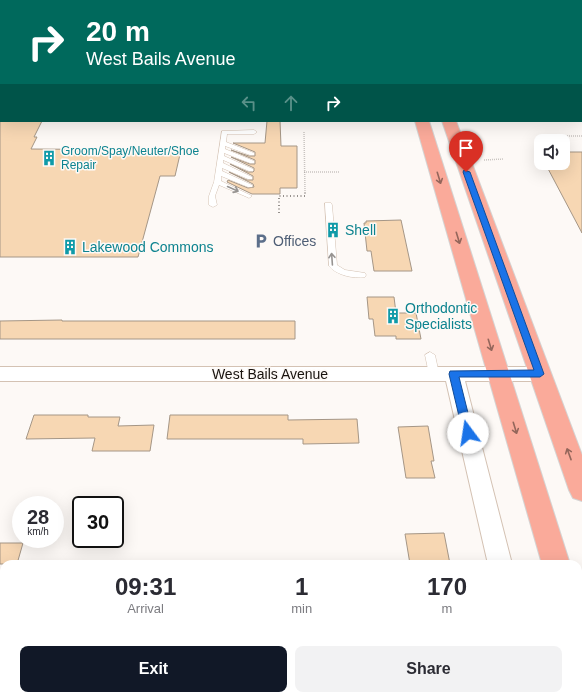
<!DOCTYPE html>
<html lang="en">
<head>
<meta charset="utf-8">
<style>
  body { margin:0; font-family:Arial,sans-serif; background:#f2f2f3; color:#2b2b33; height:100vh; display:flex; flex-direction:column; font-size:15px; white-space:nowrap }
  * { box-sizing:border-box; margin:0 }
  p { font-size:13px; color:#7c7c81 }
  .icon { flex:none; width:22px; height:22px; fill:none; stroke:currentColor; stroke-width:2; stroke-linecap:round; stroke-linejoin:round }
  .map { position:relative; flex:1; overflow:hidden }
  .sheet { position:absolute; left:0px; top:560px; width:582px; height:140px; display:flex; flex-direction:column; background:#fff; border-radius:12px 12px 0 0; box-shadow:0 4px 16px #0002 }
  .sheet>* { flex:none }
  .top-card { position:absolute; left:0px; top:0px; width:582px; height:122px; box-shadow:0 4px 16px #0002; background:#00695c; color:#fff; overflow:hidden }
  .tools { position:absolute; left:534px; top:134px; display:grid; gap:8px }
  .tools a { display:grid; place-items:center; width:36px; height:36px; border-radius:8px; background:#fff; box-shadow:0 4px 16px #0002; font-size:20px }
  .speed { position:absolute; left:12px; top:496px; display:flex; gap:8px; font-size:20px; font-weight:700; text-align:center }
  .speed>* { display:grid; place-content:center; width:52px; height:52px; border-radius:50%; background:#fff; box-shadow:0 4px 16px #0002; line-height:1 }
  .speed small { font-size:10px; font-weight:400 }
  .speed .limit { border:2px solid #111; border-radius:6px; background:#fff; color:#111 }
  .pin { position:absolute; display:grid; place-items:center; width:34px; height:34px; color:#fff; margin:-41px -17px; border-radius:50% 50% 50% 0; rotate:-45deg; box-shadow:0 0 4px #0007 }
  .pin .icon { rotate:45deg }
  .me { position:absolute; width:44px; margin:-22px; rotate:346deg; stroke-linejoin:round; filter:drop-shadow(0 0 3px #0008) }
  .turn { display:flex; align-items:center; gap:14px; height:84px; padding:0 20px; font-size:18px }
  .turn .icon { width:52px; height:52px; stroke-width:2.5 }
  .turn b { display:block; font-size:28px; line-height:34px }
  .lanes { display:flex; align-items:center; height:38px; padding:0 20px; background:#0003; justify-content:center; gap:20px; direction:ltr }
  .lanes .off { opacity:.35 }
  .eta { display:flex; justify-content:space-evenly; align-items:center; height:68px; text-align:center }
  .eta b { font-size:24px; font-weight:800; line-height:28px }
  .cta { display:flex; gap:8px; margin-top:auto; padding:8px 20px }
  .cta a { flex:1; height:46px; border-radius:8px; background:#111827; color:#fff; font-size:16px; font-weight:800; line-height:46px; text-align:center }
  .cta a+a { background:#f2f2f3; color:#2b2b33 }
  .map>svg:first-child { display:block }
</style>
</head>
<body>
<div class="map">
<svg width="582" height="700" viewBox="0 0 582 700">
  <rect width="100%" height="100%" fill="#fdf9f6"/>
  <!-- building -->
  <g fill="#f7d7b3" stroke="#a59686">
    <polygon points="0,121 42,121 34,137 37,137 31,149 181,150 175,176 160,176 138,257 0,257"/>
    <polygon points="267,121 280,121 281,146 297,146 297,188 280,188 280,194 252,194 227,182 228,180 248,188 254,187 253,184 229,172 247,180 253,180 253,176 230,164 248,172 253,172 254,171 254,168 231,157 250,164 255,164 255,160 231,150 249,156 255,156 255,152 233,143 265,143"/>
    <polygon points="563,152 582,152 582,233 545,163 563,163"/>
    <polygon points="401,220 412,271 374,271 371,251 367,251 364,223 366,223 366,221"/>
    <polygon points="367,297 394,297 396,313 416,313 421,339 396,339 396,336 375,336 373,319 369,319"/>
    <polygon points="62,320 62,321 295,321 295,339 0,339 0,321"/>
    <polygon points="34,415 88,415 88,417 120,417 118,426 154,425 150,451 92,451 95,438 26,439"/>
    <polygon points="170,415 288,415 288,420 357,419 359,443 303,444 303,439 167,439"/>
    <polygon points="428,426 434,461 431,461 435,478 406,478 398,427"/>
    <polygon points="444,533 450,564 410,564 405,534"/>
    <polygon points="0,543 23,543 17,564 0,564"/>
  </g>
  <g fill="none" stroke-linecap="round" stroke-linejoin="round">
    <!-- lane casing -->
    <g stroke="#d4c2b3" stroke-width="1">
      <g id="lane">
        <rect x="581" y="37" width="1" height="2"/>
        <polygon points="581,46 582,47 582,51 581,50"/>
        <polygon points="222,131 254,130 257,132 254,134 227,134 226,142 254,153 254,155 250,155 225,146 225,149 254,161 254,163 250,163 224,153 224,156 253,169 253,171 249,171 223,160 223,163 252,177 252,179 248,179 222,168 222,171 252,185 252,187 248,187 221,176 221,181 252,196 249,198 247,197 219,185 215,196 217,205 213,207 209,205 209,196 214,182"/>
        <path d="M 325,203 L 331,203 L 332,205 L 337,265 L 345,270 L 365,273 L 366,275 L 365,277 C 353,279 336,275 329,266 Z"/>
        <polygon points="430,352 435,355 439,374 437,376 431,376 429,374 425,355"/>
      </g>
    </g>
    <!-- street casing -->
    <g stroke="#d4c2b3" stroke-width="2">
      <g id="street">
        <polygon points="0,367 540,367 547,369 549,374 547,379 540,381 465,381 512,564 488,564 446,381 0,381"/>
        <rect x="0" y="649" width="4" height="26"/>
        <polygon points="518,696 546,696 547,700 519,700"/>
      </g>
    </g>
    <!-- secondary casing -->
    <g stroke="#d4c2b3" stroke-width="2">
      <g id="secondary">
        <rect x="581" y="19" width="1" height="6"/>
        <rect x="0" y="26" width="1" height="6"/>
      </g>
    </g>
    <!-- primary casing -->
    <g stroke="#d5d4d3" stroke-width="2">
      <g id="primary">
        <rect x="384" y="0" width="10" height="1"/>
        <rect x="406" y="0" width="11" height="1"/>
        <polygon points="415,121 429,121 570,564 542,564"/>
        <polygon points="442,121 456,121 582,455 582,501 573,498 569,490"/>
        <polygon points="578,623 582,624 582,668 578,666"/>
      </g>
    </g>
    <!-- path-far1 -->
    <g stroke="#95908c" stroke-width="1.5" stroke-dasharray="0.5 1.5" stroke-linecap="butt">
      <polyline points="0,1 8,0"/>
      <polyline points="304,132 305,191"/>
      <polyline points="555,136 582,136"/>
      <polyline points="484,160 503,159"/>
      <polyline points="304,172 340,172"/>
    </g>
    <!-- path -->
    <polyline stroke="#95908c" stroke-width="2" stroke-dasharray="1 2.5" stroke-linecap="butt" points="279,213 279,196 305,196 305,190"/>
    <!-- lane -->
    <use href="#lane" fill="#fff" fill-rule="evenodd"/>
    <!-- street -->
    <use href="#street" fill="#fff" fill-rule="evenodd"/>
    <!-- secondary -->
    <use href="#secondary" fill="#fdd5cc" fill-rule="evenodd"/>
    <!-- primary -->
    <use href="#primary" fill="#faaa9a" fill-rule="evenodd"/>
  </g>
  <!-- one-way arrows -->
  <defs><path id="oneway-shaft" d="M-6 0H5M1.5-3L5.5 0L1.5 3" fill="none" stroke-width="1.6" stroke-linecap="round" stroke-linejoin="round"/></defs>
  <g stroke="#94665b">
    <use href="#oneway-shaft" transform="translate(439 178) rotate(73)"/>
    <use href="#oneway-shaft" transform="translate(458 238) rotate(73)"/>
    <use href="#oneway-shaft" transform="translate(490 345) rotate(73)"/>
    <use href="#oneway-shaft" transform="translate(515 428) rotate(73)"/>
    <use href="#oneway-shaft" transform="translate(569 454) rotate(-110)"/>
  </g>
  <g stroke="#979492">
    <use href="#oneway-shaft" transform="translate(233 189) rotate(24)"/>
    <use href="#oneway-shaft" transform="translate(332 259) rotate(-94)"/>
  </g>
  <!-- route -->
  <polygon fill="#1a73e8" stroke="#114b97" points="464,170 470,172 544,374 540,377 459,377 473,433 472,436 464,436 463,433 449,374 450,371 534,370 463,172"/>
  <!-- icons -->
  <defs>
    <g id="building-bare" transform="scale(1.2)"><path d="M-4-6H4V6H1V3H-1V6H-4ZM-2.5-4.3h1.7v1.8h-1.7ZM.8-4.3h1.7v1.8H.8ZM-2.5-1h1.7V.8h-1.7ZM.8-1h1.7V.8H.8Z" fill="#0f9aa8" stroke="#fdf9f6" stroke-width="2.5" paint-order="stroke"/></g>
    <g id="parking-bare" transform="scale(1.2)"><path d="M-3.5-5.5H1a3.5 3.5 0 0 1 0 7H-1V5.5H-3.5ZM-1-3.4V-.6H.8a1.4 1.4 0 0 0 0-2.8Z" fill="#5c6f8a" stroke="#fdf9f6" stroke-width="2.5" paint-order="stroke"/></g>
  </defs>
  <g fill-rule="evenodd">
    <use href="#building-bare" x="49" y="158"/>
    <use href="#building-bare" x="333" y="230"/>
    <use href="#parking-bare" x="261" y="241"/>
    <use href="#building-bare" x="70" y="247"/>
    <use href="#building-bare" x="393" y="316"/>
  </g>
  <g text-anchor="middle" stroke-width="3" stroke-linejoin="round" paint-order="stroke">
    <!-- far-culture labels -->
    <g font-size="12" fill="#0d838f" stroke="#fdf9f6" text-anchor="start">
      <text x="61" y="155">Groom/Spay/Neuter/Shoe<tspan x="61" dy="14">Repair</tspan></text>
    </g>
    <!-- culture labels -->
    <g font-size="14" fill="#0d838f" stroke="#fdf9f6" text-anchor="start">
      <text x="345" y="235">Shell</text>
      <text x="82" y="252">Lakewood Commons</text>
      <text x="405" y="313">Orthodontic<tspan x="405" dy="16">Specialists</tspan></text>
    </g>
    <!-- service labels -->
    <g font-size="14" fill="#4e5e75" stroke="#fdf9f6" text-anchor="start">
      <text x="273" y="246">Offices</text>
    </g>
    <!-- street labels -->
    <g font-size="14" fill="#18120d" stroke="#fdf9f6">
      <text x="270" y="379">West Bails Avenue</text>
    </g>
  </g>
</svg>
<div class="tools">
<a><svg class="icon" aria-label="sound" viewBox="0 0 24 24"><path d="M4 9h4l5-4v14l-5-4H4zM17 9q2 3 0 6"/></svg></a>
</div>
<div class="speed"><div>28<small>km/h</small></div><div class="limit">30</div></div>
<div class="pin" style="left:466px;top:172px;background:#d93025"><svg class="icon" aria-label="arrive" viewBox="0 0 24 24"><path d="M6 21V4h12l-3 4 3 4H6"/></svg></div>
<svg class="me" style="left:468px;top:433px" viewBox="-20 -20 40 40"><circle r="19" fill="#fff"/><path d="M0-13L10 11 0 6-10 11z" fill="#1a73e8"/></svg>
<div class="top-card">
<div class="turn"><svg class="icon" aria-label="right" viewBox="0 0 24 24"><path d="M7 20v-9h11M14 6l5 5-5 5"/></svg><div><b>20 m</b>West Bails Avenue</div></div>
<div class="lanes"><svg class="icon off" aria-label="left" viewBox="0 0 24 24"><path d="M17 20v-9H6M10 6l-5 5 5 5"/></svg><svg class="icon off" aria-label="ahead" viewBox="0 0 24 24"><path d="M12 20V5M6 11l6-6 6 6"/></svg><svg class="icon" aria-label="right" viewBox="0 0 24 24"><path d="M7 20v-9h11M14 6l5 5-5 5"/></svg></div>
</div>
<section class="sheet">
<div class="eta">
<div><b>09:31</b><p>Arrival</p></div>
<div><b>1</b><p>min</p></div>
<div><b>170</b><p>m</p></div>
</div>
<div class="cta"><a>Exit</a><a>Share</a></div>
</section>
</div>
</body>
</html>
